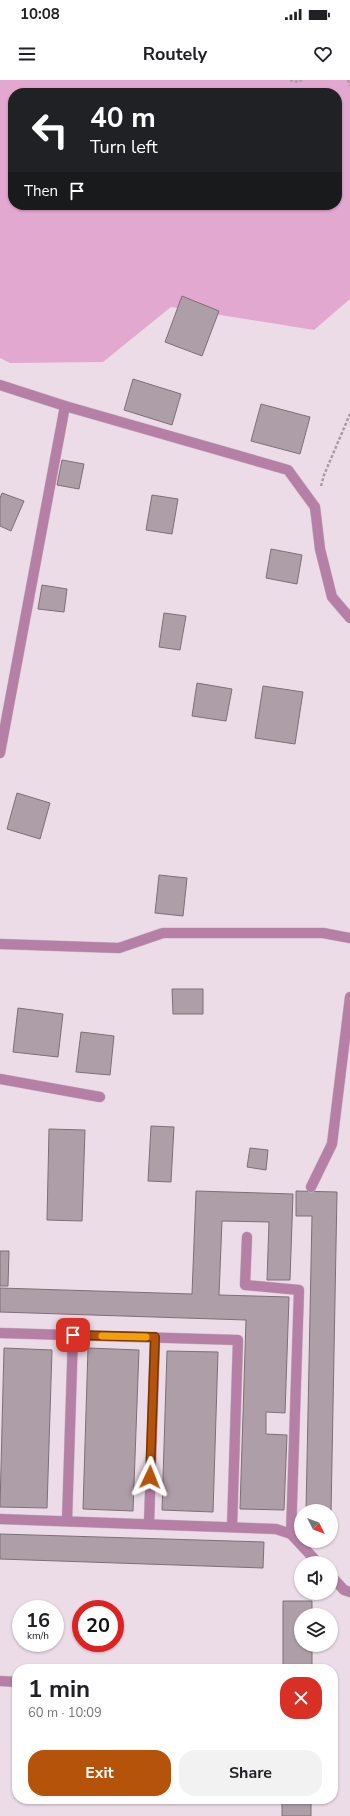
<!DOCTYPE html>
<html lang="en">
<head>
<meta charset="utf-8">
<style>
  body { margin:0; font-family:"Nunito Sans",sans-serif; background:#f2f2f2; color:#202124; height:100vh; display:flex; flex-direction:column; font-size:15px; white-space:nowrap }
  * { box-sizing:border-box; margin:0 }
  p { font-size:13px; color:#757577 }
  .icon { flex:none; width:22px; height:22px; fill:none; stroke:currentColor; stroke-width:2; stroke-linecap:round; stroke-linejoin:round }
  .map { position:relative; flex:1; overflow:hidden }
  .panel { position:absolute; left:12px; top:1584px; width:326px; height:140px; display:flex; flex-direction:column; background:#fff; border-radius:16px; box-shadow:0 1px 3px #0004 }
  .panel>* { flex:none }
  .banner { position:absolute; left:8px; top:8px; width:334px; height:122px; border-radius:16px; box-shadow:0 1px 3px #0004; background:#202124; color:#fff; overflow:hidden }
  .needle { width:26px; rotate:132deg }
  .controls { position:absolute; left:294px; top:1424px; display:grid; gap:8px }
  .controls a { display:grid; place-items:center; width:44px; height:44px; border-radius:50%; background:#fff; box-shadow:0 1px 3px #0004; font-size:20px }
  .speed { position:absolute; left:12px; top:1520px; display:flex; gap:8px; font-size:20px; font-weight:700; text-align:center }
  .speed>* { display:grid; place-content:center; width:52px; height:52px; border-radius:50%; background:#fff; box-shadow:0 1px 3px #0004; line-height:1 }
  .speed small { font-size:10px; font-weight:400 }
  .speed .limit { border:6px solid #d22; background:#fff; color:#111 }
  .pin { position:absolute; display:grid; place-items:center; width:34px; height:34px; color:#fff; margin:-17px; border-radius:8px; box-shadow:0 2px 6px #0006 }
  .me { position:absolute; width:44px; margin:-22px; rotate:2deg; stroke-linejoin:round; filter:drop-shadow(0 0 3px #0008) }
  .turn { display:flex; align-items:center; gap:14px; height:84px; padding:0 16px; font-size:18px }
  .turn .icon { width:52px; height:52px; stroke-width:2.5 }
  .turn b { display:block; font-size:28px; line-height:34px }
  .then { display:flex; align-items:center; height:38px; padding:0 16px; background:#0003; gap:8px; font-size:15px }
  .round { display:grid; place-items:center; flex:none; width:42px; height:42px; border-radius:16px; background:#f2f2f2 }
  .overview { display:flex; align-items:center; justify-content:space-between; height:68px; padding:0 16px }
  h1 { font-size:24px; font-weight:700; line-height:30px }
  .button { display:flex; gap:8px; margin-top:auto; padding:8px 16px }
  .button a { flex:1; height:46px; border-radius:16px; background:#b45309; color:#fff; font-size:16px; font-weight:700; line-height:46px; text-align:center }
  .button a+a { background:#f2f2f2; color:#202124 }
  .status { display:flex; justify-content:space-between; align-items:center; height:28px; padding:0 20px; background:#fff; direction:ltr }
  .status svg { height:11px; fill:currentColor }
  header { display:flex; justify-content:space-between; align-items:center; height:52px; padding:0 16px; background:#fff; font-size:18px; font-weight:700 }
  .map>svg:first-child { display:block }
</style>
</head>
<body>
<div class="status"><b>10:08</b><svg viewBox="0 0 49 12"><path d="M0 12V9h3v3zM5 12V6h3v6zM10 12V3h3v9zM15 12V0h3v12zM26 1h20v11H26zM47 4h2v5h-2z"/></svg></div>
<header><svg class="icon" aria-label="menu" viewBox="0 0 24 24"><path d="M4 6h16M4 12h16M4 18h16"/></svg>Routely<svg class="icon" aria-label="heart" viewBox="0 0 24 24"><path d="M12 20l-8-8c-3-5 5-10 8-4 3-6 11-1 8 4z"/></svg></header>
<div class="map">
<svg width="350" height="1736" viewBox="0 0 350 1736">
  <rect width="100%" height="100%" fill="#ecdce7"/>
  <!-- green -->
  <path fill="#e3a8d0" fill-rule="evenodd" d="M 0,0 L 350,0 L 350,219 L 314,250 L 171,227 L 103,282 L 10,283 L 0,278 ZM 13,13 L 337,13 L 337,125 L 13,125 Z"/>
  <!-- building -->
  <g fill="#ae9ea8" stroke="#7d6e78">
    <polygon points="182,216 219,231 202,276 165,262"/>
    <polygon points="133,299 181,314 172,345 124,330"/>
    <polygon points="261,324 310,337 300,374 251,361"/>
    <polygon points="62,380 84,384 79,409 57,405"/>
    <polygon points="2,413 24,421 11,451 0,446 0,418"/>
    <polygon points="152,415 178,419 172,454 146,450"/>
    <polygon points="271,469 302,475 297,504 266,498"/>
    <polygon points="42,505 67,509 64,532 38,529"/>
    <polygon points="164,533 186,536 180,570 159,567"/>
    <polygon points="197,603 232,609 226,641 192,636"/>
    <polygon points="263,606 303,612 295,664 255,658"/>
    <polygon points="17,713 50,723 40,759 7,749"/>
    <polygon points="159,795 187,798 183,836 155,833"/>
    <polygon points="172,909 203,909 203,934 173,934"/>
    <polygon points="18,928 63,934 58,977 13,972"/>
    <polygon points="81,952 114,956 110,995 76,992"/>
    <polygon points="151,1046 174,1047 171,1102 148,1101"/>
    <polygon points="49,1049 85,1050 82,1141 47,1140"/>
    <polygon points="250,1068 268,1070 266,1090 247,1087"/>
    <polygon points="196,1111 293,1114 290,1200 267,1200 269,1142 222,1141 219,1215 289,1217 285,1333 266,1332 266,1354 287,1355 284,1430 240,1429 246,1240 0,1232 0,1208 192,1214"/>
    <polygon points="296,1111 337,1112 331,1434 331,1431 306,1431 312,1136 296,1136"/>
    <polygon points="0,1171 9,1171 8,1206 0,1206"/>
    <polygon points="4,1268 52,1270 47,1428 0,1427"/>
    <polygon points="88,1268 139,1270 133,1431 83,1429"/>
    <polygon points="167,1271 218,1272 213,1432 162,1430"/>
    <polygon points="0,1454 264,1462 263,1488 0,1479"/>
    <polygon points="283,1521 312,1521 312,1535 301,1535 301,1565 312,1565 312,1589 283,1589"/>
    <rect x="282" y="1719" width="29" height="17"/>
  </g>
  <g fill="none" stroke-linecap="round" stroke-linejoin="round">
    <!-- minor casing -->
    <g stroke="#c8bac4" stroke-width="11">
      <g id="minor">
        <polyline points="0,305 65,326 288,390 315,427 320,469 332,517 350,538"/>
        <polyline points="0,673 65,326"/>
        <polyline points="0,864 119,868 163,853 323,853 350,858"/>
        <polyline points="0,999 100,1017"/>
        <polyline points="311,1107 332,1064 350,917"/>
        <polyline points="247,1157 245,1205 299,1210 291,1454"/>
        <polyline points="0,1253 238,1260 232,1447"/>
        <polyline points="0,1439 276,1449 291,1454 318,1483"/>
        <polyline points="67,1441 73,1255"/>
        <polyline points="149,1444 155,1257"/>
        <polyline points="331,1496 344,1510 350,1512"/>
        <polyline points="0,1601 17,1602"/>
      </g>
    </g>
    <!-- path -->
    <g stroke="#a89ca4" stroke-width="2.5" stroke-dasharray="3 2" stroke-linecap="butt">
      <polyline points="290,0 298,2 302,0"/>
      <polyline points="348,0 350,6"/>
      <polyline points="321,406 324,395 350,334"/>
    </g>
    <!-- minor -->
    <use href="#minor" stroke="#b67fa5" stroke-width="10"/>
  </g>
  <g fill="none" stroke-linecap="round" stroke-linejoin="round">
    <!-- route casing -->
    <g stroke="#753606" stroke-width="10">
      <polyline id="route" points="73,1255 155,1257 150,1397"/>
    </g>
    <!-- route -->
    <use href="#route" stroke="#b45309" stroke-width="7"/>
    <!-- slow -->
    <polyline stroke="#f59e0b" stroke-width="7" points="102,1256 146,1257"/>
  </g>
</svg>
<div class="controls">
<a><svg class="needle" viewBox="-14 -14 28 28"><path d="M0-13l5 13h-10z" fill="#e53935"/><path d="M0 13l5-13h-10z" fill="#757577"/></svg></a>
<a><svg class="icon" aria-label="sound" viewBox="0 0 24 24"><path d="M4 9h4l5-4v14l-5-4H4zM17 9q2 3 0 6"/></svg></a>
<a><svg class="icon" aria-label="layers" viewBox="0 0 24 24"><path d="M12 4l9 5-9 5-9-5zM3 14l9 5 9-5"/></svg></a>
</div>
<div class="speed"><div>16<small>km/h</small></div><div class="limit">20</div></div>
<div class="pin" style="left:73px;top:1255px;background:#d93025"><svg class="icon" aria-label="arrive" viewBox="0 0 24 24"><path d="M6 21V4h12l-3 4 3 4H6"/></svg></div>
<svg class="me" style="left:150px;top:1397px" viewBox="-20 -20 40 40"><path d="M0-17L14 15 0 8-14 15z" fill="#b45309" stroke="#fff" stroke-width="4"/></svg>
<div class="banner">
<div class="turn"><svg class="icon" aria-label="left" viewBox="0 0 24 24"><path d="M17 20v-9H6M10 6l-5 5 5 5"/></svg><div><b>40 m</b>Turn left</div></div>
<div class="then">Then<svg class="icon" aria-label="arrive" viewBox="0 0 24 24"><path d="M6 21V4h12l-3 4 3 4H6"/></svg></div>
</div>
<section class="panel">
<div class="overview"><div><h1>1 min</h1><p>60 m · 10:09</p></div><a class="round" style="background:#d93025;color:#fff"><svg class="icon" aria-label="close" viewBox="0 0 24 24"><path d="M6 6l12 12M18 6L6 18"/></svg></a></div>
<div class="button"><a>Exit</a><a>Share</a></div>
</section>
</div>
</body>
</html>
